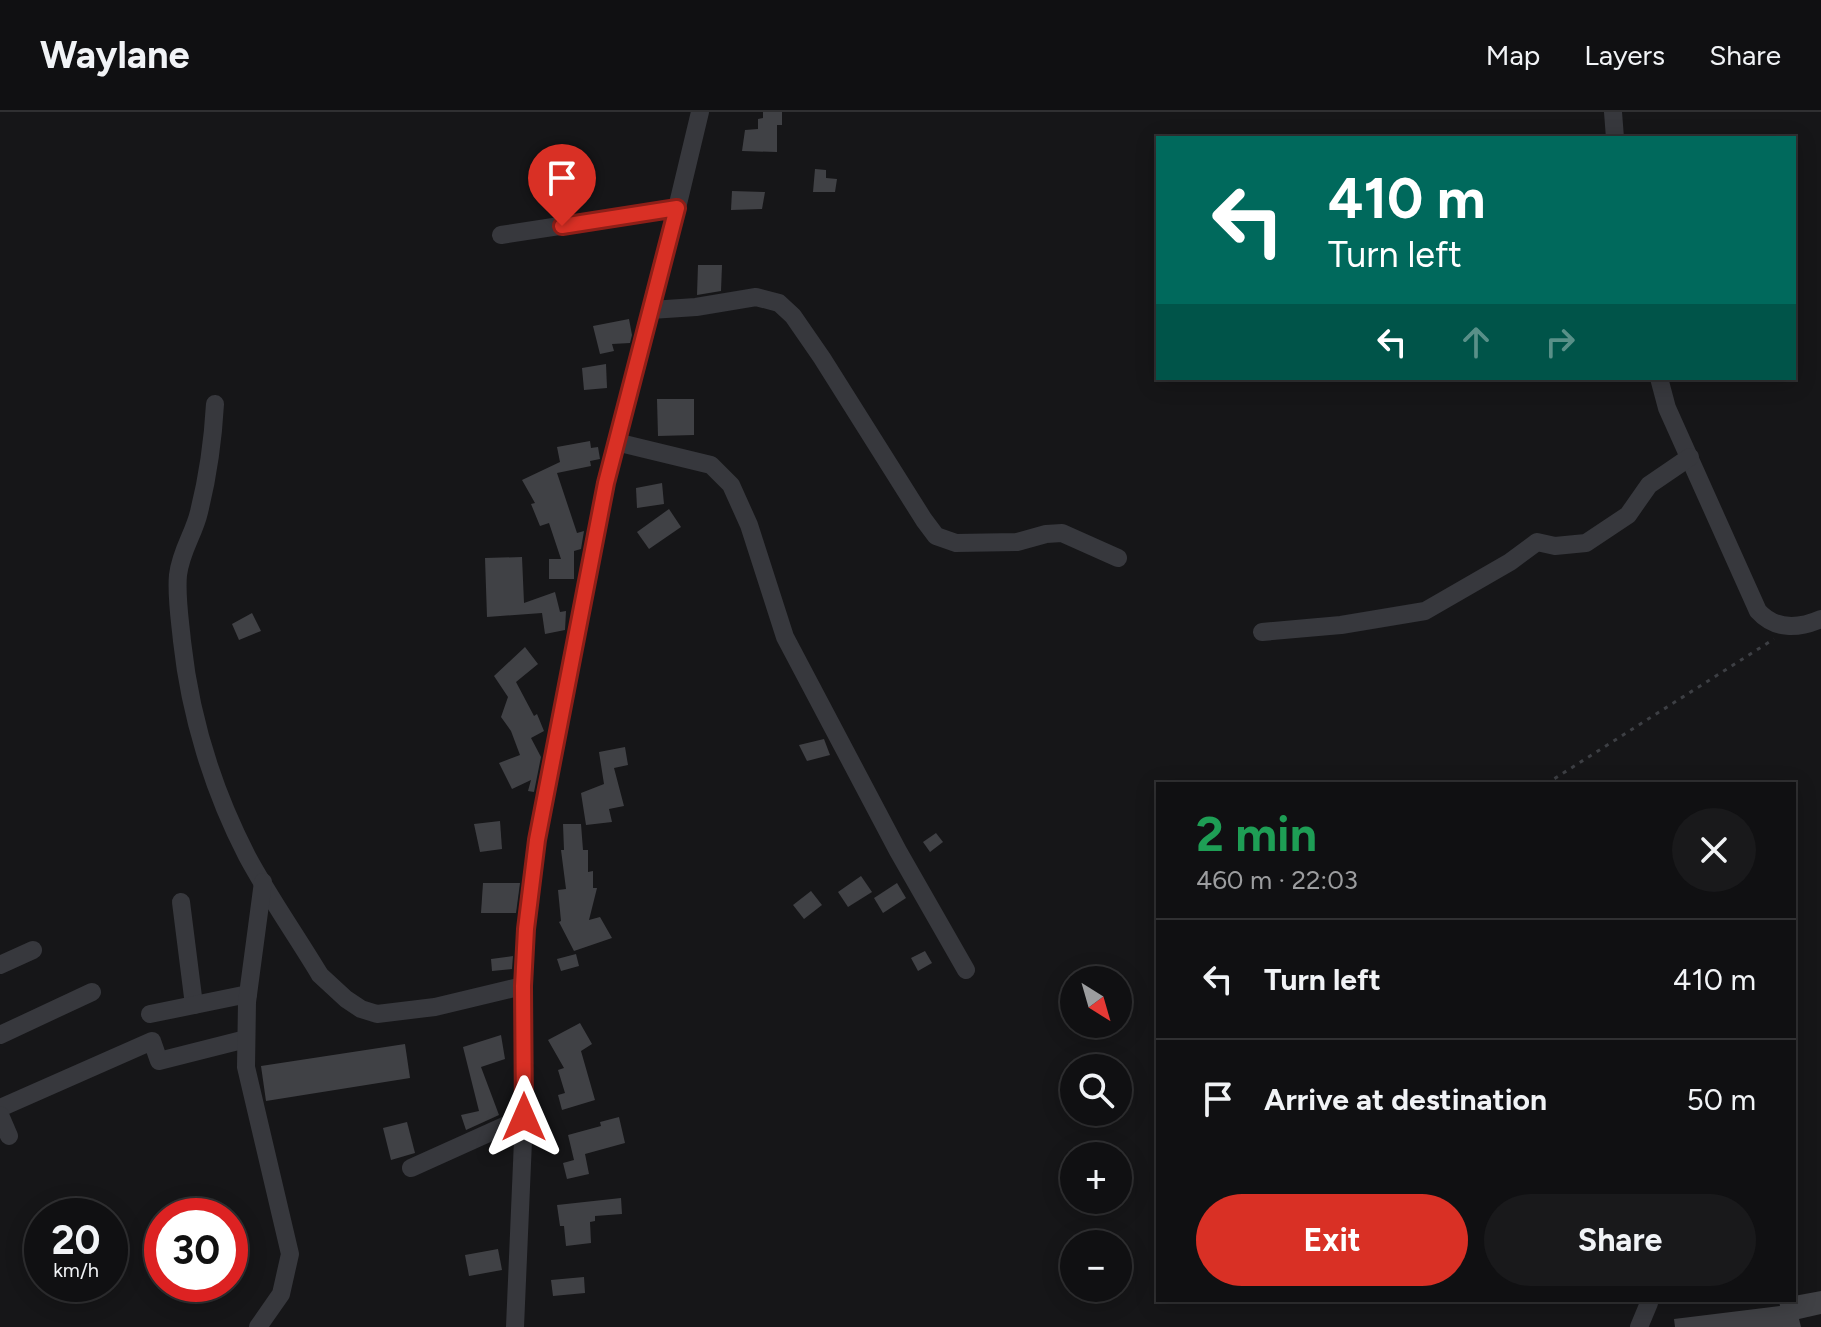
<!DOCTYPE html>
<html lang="en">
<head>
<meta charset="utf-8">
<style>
  body { margin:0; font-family:Figtree,sans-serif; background:#19191b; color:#f1f3f6; height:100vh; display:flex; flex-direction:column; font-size:30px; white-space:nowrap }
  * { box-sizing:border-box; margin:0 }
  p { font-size:26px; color:#9c9d9f }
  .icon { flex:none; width:44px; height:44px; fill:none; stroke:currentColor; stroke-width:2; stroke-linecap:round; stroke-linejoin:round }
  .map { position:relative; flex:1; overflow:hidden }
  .details { position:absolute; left:1156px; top:670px; width:640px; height:520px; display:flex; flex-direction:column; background:#101012; border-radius:0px; box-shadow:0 4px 20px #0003,0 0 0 2px #303032 }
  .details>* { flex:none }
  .banner { position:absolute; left:1156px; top:24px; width:640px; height:244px; border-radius:0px; box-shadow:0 4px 20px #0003,0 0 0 2px #303032; background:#00695c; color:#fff; overflow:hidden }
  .needle { width:52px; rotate:143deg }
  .buttons { position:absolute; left:1060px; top:854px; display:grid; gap:16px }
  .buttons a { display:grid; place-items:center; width:72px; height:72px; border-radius:50%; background:#101012; box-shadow:0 4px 20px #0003,0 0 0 2px #303032; font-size:40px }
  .speed { position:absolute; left:24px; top:1086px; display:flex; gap:16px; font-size:40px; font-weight:700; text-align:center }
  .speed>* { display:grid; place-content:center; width:104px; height:104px; border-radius:50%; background:#101012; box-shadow:0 4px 20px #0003,0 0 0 2px #303032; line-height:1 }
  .speed small { font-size:20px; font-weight:400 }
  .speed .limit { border:12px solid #d22; background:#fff; color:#111 }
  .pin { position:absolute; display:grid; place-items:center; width:68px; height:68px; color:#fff; margin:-82px -34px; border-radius:50% 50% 50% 0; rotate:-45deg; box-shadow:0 0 8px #0007 }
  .pin .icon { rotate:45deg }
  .me { position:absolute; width:88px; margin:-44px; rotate:0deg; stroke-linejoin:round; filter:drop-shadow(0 0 6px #0008) }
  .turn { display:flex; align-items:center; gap:28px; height:168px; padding:0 40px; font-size:36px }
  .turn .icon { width:104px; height:104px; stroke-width:2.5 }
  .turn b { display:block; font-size:56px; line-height:68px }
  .lanes { display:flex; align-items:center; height:76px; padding:0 40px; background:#0003; justify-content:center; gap:40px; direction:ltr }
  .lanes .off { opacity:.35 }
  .round { display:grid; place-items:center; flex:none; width:84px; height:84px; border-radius:42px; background:#19191b }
  .head { display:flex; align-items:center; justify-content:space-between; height:136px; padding:0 40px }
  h1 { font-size:48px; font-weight:700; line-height:60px; color:#1e9e55 }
  .primary-button { display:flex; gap:16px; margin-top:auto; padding:16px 40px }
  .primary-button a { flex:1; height:92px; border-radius:48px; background:#d93025; color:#fff; font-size:32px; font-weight:700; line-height:92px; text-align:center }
  .primary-button a+a { background:#19191b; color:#f1f3f6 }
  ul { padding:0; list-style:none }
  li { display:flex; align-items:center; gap:24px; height:120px; padding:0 40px; border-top:2px solid #303032 }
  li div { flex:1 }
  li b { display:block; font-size:30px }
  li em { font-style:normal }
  header { display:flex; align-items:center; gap:48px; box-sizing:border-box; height:112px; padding:0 40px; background:#101012; border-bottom:2px solid #303032 }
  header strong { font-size:38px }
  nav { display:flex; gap:44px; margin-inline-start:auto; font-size:28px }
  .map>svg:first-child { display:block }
</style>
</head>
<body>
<header>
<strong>Waylane</strong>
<nav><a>Map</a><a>Layers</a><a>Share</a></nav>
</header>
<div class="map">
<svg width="1821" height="1215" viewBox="0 0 1821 1215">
  <rect width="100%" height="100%" fill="#161618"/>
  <!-- building -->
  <g fill="#404145">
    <polygon points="763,0 782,0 782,13 777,13 777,40 742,39 745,18 758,17 758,7 763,6"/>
    <polygon points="815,57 826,58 826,66 837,67 835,80 813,80"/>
    <polygon points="732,79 765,80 762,97 731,98"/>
    <polygon points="698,153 722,153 721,179 697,183"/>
    <polygon points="629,207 632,223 630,231 612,232 614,239 600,242 593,214"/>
    <polygon points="606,252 607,276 584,278 582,256"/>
    <polygon points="657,287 694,287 694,323 658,324"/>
    <polygon points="590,329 591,336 598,335 600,347 590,349 591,354 557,361 577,421 584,419 581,437 574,439 574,467 549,467 549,447 561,447 549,411 540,414 531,392 535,391 522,368 560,350 557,335"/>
    <polygon points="662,371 664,392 637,396 636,376"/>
    <polygon points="669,397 681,415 649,437 637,420"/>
    <polygon points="522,445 524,491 555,480 560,500 566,499 565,518 545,522 542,501 487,505 485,446"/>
    <polygon points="252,501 261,519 239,528 232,512"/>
    <polygon points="525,535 538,552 516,570 534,604 537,602 544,619 531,626 541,645 534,680 528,679 531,668 512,677 499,651 520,643 511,619 501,605 508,585 494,564"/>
    <polygon points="824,627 830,643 807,649 799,633"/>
    <polygon points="625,635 628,653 614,656 624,694 609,697 612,710 586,713 581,681 604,672 599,640"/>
    <polygon points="500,709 502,737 480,740 474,712"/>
    <polygon points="563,712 581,712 583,738 588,738 588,760 593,759 593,776 597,776 589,808 600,805 612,826 574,839 559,810 561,809 558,778 566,777 561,738 564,738"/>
    <polygon points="936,721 943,730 930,740 923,730"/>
    <polygon points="861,764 872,780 848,795 838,780"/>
    <polygon points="483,771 520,771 516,801 481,801"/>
    <polygon points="897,771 906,786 883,801 874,786"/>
    <polygon points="811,779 822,793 804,807 793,793"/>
    <polygon points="925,839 932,851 918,859 911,846"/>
    <polygon points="576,842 579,854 561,859 557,847"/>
    <polygon points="513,844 512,857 492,859 491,847"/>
    <polygon points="580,911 592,932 581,939 595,988 562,998 558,983 565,981 558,958 564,956 548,928"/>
    <polygon points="501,923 505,947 481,955 499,1003 466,1018 461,1003 479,999 463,935"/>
    <polygon points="405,932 410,966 266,989 261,954"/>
    <polygon points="619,1005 625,1031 585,1042 589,1062 567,1067 563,1051 574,1048 568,1023 601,1014 600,1010"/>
    <polygon points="407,1010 415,1041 391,1048 383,1016"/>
    <polygon points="621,1086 622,1102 595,1104 595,1109 590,1110 591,1131 566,1134 564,1114 560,1114 557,1093"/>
    <polygon points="498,1137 502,1158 469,1164 465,1143"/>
    <polygon points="584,1165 585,1181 553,1184 551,1168"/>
    <polygon points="1821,1179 1821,1202 1799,1207 1801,1215 1675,1215 1674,1207 1780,1194 1779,1188 1794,1188 1794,1184"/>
  </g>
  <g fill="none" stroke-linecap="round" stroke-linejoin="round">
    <!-- path -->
    <polyline stroke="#3d3f44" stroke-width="3" stroke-dasharray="4 6" stroke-linecap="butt" points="1546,672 1774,527"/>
    <!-- minor -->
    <g stroke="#37383d" stroke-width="18">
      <polyline points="1613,0 1615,26"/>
      <polyline points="501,123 677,96"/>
      <polyline points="651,198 696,195 756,185 779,191 793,204 822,246 924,408 936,424 956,431 1017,430 1046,422 1062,421 1118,446"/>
      <path d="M 1659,266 L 1667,296 L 1758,499 C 1775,518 1798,517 1821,507"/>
      <path d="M 215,292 C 213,328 208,364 199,400 C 194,422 181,438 178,463 C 176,484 180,508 182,529 C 190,603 213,678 247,744 C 269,785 296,823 320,863 L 346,887 L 361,897 L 377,902 L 435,895 L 523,874"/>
      <polyline points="616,330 711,353 731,373 749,413 785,525 898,739 966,858"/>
      <polyline points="1262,520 1341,513 1425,499 1510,450 1537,430 1555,434 1586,431 1628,403 1649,373 1690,345"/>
      <polyline points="181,790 194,893"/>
      <polyline points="0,853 33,838"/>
      <polyline points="150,902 248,882"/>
      <polyline points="0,923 92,880"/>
      <polyline points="0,996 152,929 159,949 246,927"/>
      <polyline points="0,1003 9,1024"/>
      <polyline points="411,1056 524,1005"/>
      <polyline points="258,1215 281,1182 290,1142 246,955 247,890 263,770"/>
      <polyline points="515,1215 524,1005 523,874 526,817 537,728 606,371 677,96 700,0"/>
      <polyline points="1639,1215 1649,1191"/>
    </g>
  </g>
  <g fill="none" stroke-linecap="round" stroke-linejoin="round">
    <!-- route casing -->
    <g stroke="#8d1f18" stroke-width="20">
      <polyline id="route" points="524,1005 523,874 526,817 537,728 606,371 677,96 562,114"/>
    </g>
    <!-- route -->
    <use href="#route" stroke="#d93025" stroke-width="14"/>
  </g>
</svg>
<div class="buttons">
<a><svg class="needle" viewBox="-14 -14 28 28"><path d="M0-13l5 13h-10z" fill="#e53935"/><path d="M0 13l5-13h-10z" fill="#9c9d9f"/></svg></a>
<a><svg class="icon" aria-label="search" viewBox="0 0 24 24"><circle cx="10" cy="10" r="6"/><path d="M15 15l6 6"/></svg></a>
<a>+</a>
<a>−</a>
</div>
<div class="speed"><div>20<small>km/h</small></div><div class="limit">30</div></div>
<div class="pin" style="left:562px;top:114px;background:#d93025"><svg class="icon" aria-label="arrive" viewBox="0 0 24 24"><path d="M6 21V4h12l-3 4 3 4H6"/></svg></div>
<svg class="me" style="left:524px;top:1005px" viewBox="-20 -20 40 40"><path d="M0-17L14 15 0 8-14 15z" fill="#d93025" stroke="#fff" stroke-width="4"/></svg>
<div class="banner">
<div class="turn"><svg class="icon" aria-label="left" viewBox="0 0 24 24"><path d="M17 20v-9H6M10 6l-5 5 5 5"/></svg><div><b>410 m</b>Turn left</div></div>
<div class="lanes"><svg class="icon" aria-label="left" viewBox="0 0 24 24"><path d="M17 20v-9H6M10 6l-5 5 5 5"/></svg><svg class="icon off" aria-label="ahead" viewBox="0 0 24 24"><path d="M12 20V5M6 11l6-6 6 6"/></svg><svg class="icon off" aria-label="right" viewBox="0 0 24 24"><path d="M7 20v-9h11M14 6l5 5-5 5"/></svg></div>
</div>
<section class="details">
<div class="head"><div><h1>2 min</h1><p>460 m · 22:03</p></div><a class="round"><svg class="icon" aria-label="close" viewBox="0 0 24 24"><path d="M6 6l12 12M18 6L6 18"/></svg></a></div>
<ul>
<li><svg class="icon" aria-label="left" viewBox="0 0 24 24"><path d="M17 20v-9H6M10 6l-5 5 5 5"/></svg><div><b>Turn left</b></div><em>410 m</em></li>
<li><svg class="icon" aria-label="arrive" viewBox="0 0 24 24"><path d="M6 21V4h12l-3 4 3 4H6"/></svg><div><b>Arrive at destination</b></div><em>50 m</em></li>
</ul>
<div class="primary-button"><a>Exit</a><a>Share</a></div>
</section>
</div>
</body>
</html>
